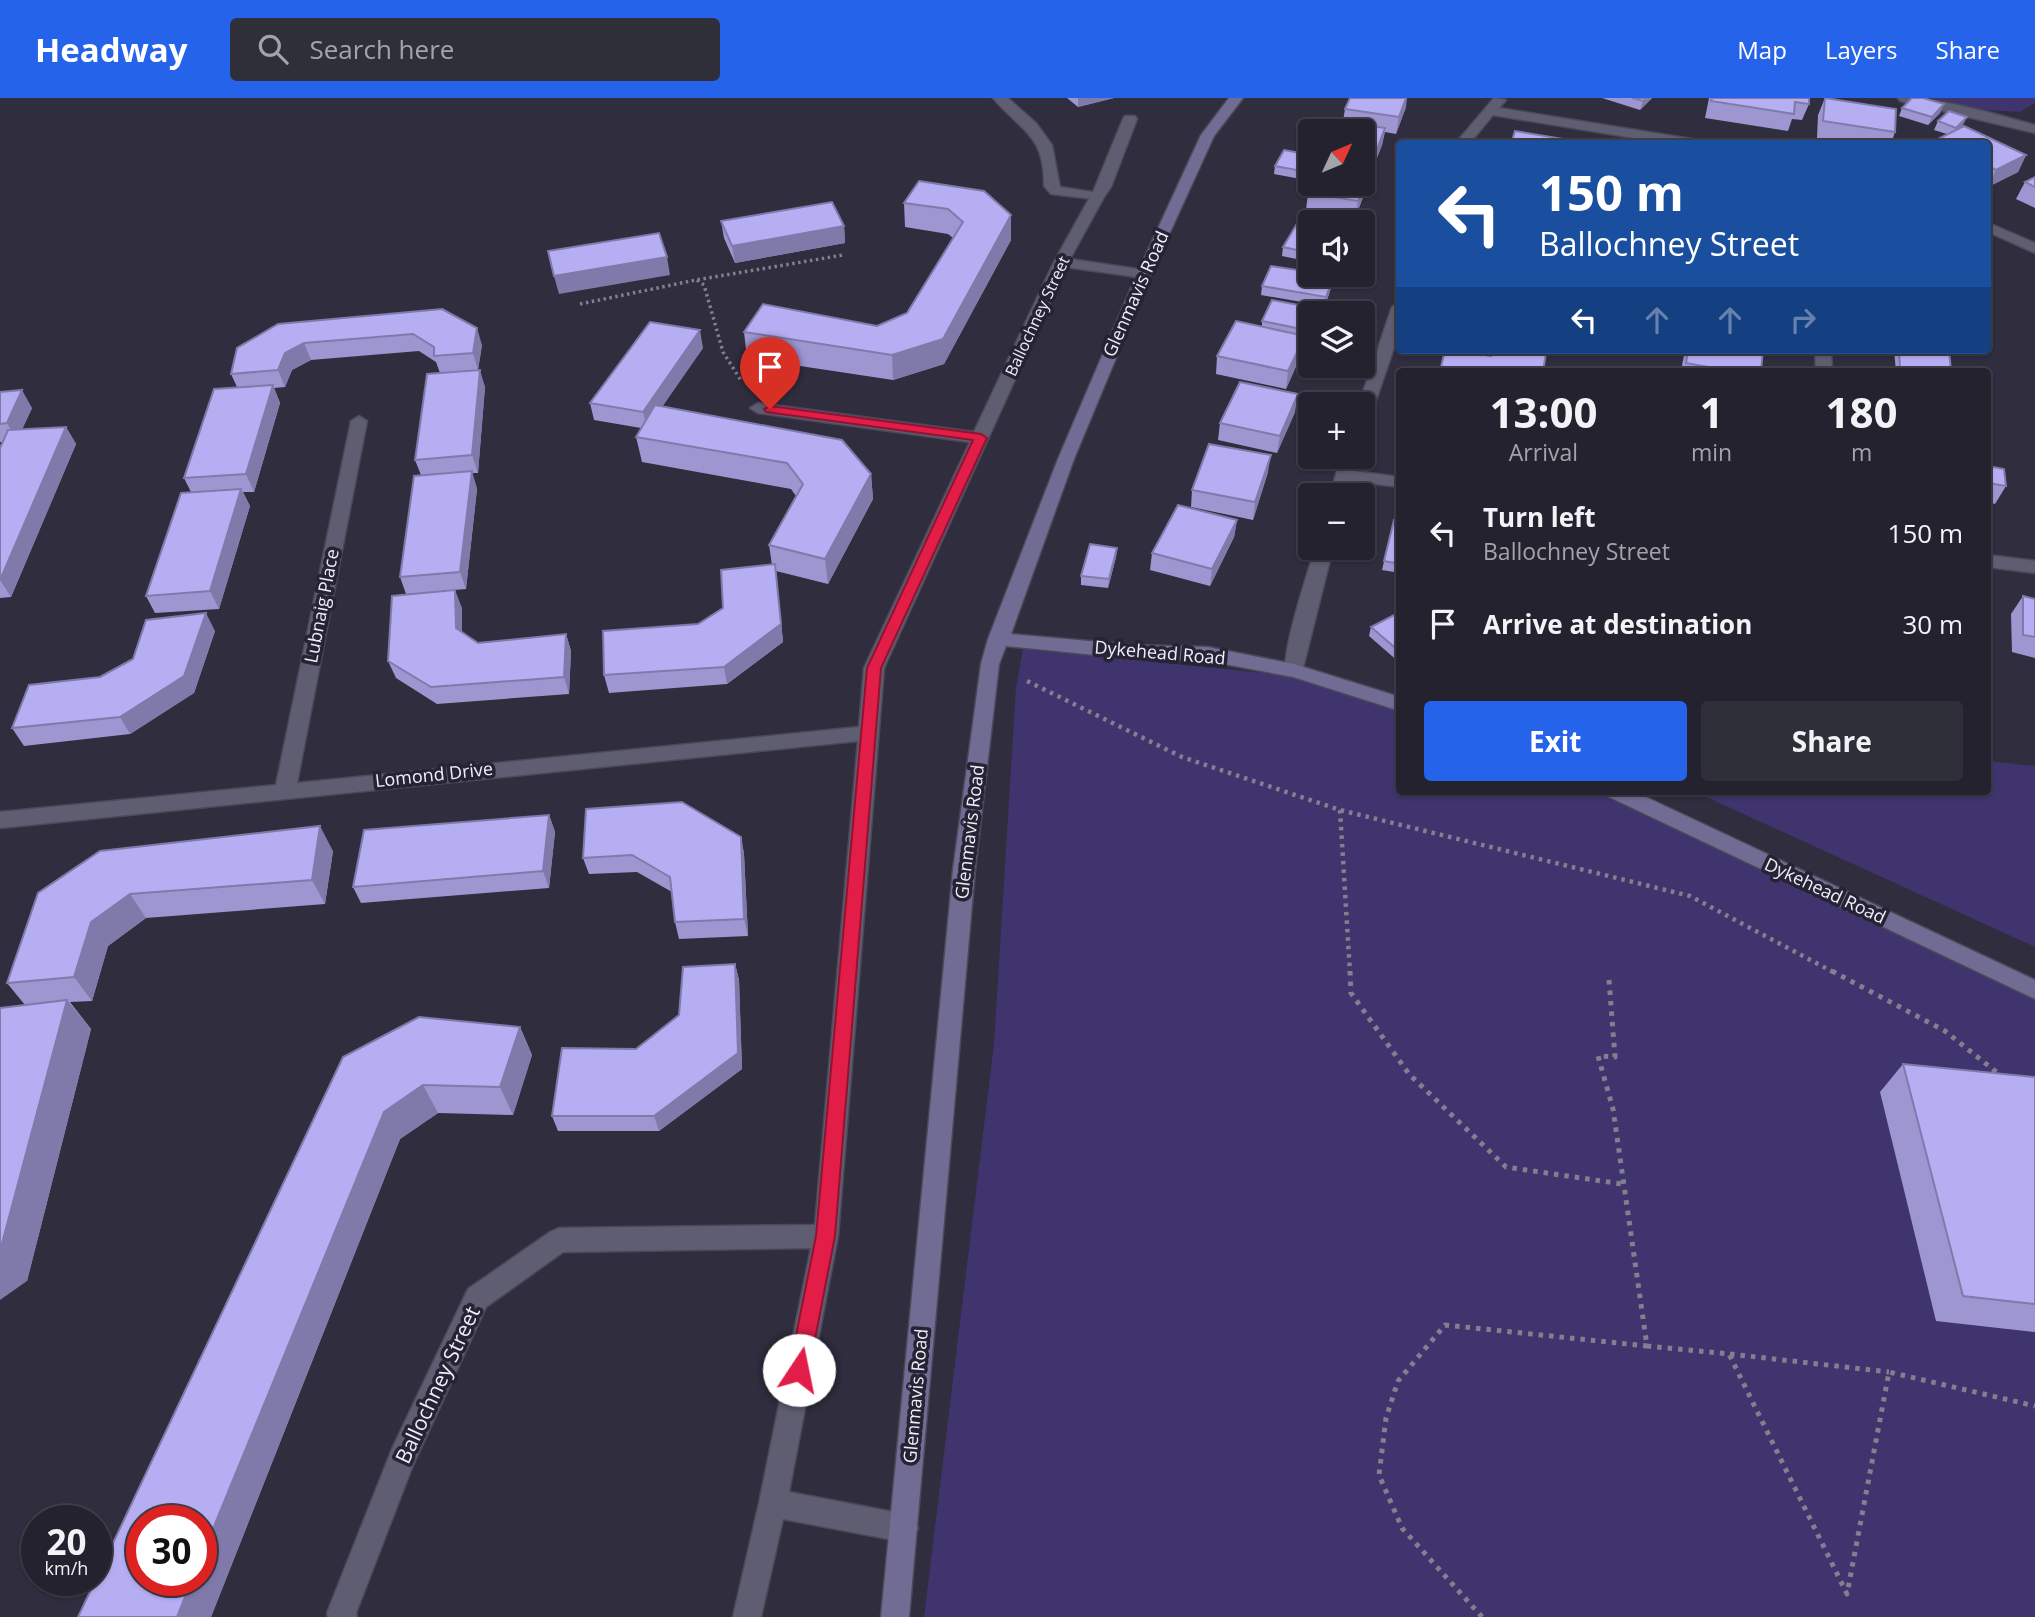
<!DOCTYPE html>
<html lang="en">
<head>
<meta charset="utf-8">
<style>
  body { margin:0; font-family:"Open Sans",sans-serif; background:#2f2f3a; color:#f1f3f6; height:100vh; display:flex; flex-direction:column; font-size:26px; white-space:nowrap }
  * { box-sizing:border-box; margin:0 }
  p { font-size:23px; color:#a3a4aa }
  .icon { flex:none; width:38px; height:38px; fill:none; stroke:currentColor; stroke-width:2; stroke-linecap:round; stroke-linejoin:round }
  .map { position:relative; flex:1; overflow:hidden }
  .sheet { position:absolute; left:1396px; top:270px; width:595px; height:427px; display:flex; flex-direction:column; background:#23222e; border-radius:7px; box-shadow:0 2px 5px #0004,0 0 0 2px #403f4a }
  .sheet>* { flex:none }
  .guide { position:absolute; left:1396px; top:42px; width:595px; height:214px; border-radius:7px; box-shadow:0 2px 5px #0004,0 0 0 2px #403f4a; background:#1a4fa0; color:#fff; overflow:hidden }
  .needle { width:46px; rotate:46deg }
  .buttons { position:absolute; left:1298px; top:21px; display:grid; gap:14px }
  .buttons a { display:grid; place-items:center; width:77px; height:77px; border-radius:7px; background:#23222e; box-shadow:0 2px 5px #0004,0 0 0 2px #403f4a; font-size:35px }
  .speed { position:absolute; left:21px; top:1407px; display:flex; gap:14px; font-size:35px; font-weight:700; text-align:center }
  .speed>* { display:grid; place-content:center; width:91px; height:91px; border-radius:50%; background:#23222e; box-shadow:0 2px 5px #0004,0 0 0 2px #403f4a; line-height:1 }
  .speed small { font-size:18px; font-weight:400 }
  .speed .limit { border:10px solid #d22; background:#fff; color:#111 }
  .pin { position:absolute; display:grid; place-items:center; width:60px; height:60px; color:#fff; margin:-72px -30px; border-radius:50% 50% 50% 0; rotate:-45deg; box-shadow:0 0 7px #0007 }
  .pin .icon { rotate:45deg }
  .me { position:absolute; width:77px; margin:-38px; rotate:11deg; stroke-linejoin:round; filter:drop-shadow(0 0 5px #0008) }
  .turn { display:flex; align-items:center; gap:24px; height:147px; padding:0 28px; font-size:32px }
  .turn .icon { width:91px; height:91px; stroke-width:2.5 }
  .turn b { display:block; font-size:49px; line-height:60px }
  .lanes { display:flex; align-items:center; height:66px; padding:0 28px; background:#0003; justify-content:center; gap:35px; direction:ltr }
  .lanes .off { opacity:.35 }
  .eta { display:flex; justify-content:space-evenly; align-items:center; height:119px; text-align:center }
  .eta b { font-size:42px; font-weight:700; line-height:49px }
  .action { display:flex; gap:14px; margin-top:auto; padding:14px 28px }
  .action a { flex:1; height:80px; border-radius:7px; background:#2563eb; color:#fff; font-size:28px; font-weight:700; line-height:80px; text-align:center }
  .action a+a { background:#2f2f3a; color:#f1f3f6 }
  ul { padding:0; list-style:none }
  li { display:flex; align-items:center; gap:21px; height:91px; padding:0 28px }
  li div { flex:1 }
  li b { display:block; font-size:26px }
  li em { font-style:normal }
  header { display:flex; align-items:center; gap:42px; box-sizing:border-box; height:98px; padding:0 35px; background:#2563eb; color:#fff }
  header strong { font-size:33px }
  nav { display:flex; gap:38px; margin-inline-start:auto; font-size:24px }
  .search { width:490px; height:63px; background:#2f2f3a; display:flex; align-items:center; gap:18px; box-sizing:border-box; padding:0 24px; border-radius:7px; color:#a3a4aa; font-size:26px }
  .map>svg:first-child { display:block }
</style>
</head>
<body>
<header>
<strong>Headway</strong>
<div class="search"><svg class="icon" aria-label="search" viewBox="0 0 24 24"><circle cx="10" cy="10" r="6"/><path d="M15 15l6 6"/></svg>Search here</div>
<nav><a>Map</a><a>Layers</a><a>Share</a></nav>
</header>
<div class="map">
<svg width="2035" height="1519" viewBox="0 0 2035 1519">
  <rect width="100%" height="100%" fill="#2f2d3e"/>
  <!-- green -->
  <g fill="#3f346e">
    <polygon points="1928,0 2035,0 2035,5 2020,14 1988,12"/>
    <polygon points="1023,551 1295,578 1400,612 1400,693 1608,693 2035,892 2035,1519 924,1519 994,946 1016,589"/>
    <polygon points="1988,663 2035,668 2035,849 1693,693 1988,693"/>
  </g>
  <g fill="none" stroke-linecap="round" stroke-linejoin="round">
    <!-- lane casing -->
    <g stroke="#4b4958" stroke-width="3">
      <g id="lane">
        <path d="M 993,0 L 1008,0 L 1036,25 L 1052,47 L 1060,89 L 1093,94 L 1123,21 L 1125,18 L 1135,18 L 1137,21 L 1111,89 L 1102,102 L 1051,96 L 1044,88 C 1045,37 1022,34 993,0 Z"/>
        <path d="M 1898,0 C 1945,0 1990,15 2035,27 L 2035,35 L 1900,3 Z"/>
      </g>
    </g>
    <!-- street casing -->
    <g stroke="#4b4958" stroke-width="3">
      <g id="street">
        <polygon points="1494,0 1506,2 1499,10 1698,42 1704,46 1670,46 1493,17 1469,46 1455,46"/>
        <polygon points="1097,95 1104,99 1070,161 1144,172 1151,176 1144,180 1066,169 884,570 838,1138 789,1394 904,1416 914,1420 918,1430 914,1440 904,1444 783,1421 761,1519 733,1519 759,1405 811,1150 563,1154 486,1209 413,1367 356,1515 357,1519 328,1519 327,1515 392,1351 468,1191 550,1134 559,1130 815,1127 858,643 0,730 0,714 276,687 351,323 359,318 367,323 297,685 859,629 864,570 970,344 758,315 750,310 758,305 974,334 1054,164 1090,99"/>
        <polygon points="1988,125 2035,145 2035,155 1988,134"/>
        <polygon points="1400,204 1400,232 1371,317 1363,322 1363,306 1359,306 1392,209"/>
        <polygon points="1815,252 1831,252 1832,273 1816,273"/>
        <polygon points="1341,359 1357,359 1353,373 1400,379 1400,389 1351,383 1346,397 1330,397"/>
        <path d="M 1315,450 L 1333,450 L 1301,578 L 1287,578 C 1278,562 1309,472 1315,450 Z"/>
        <polygon points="1988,457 2035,463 2035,475 1988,469"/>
      </g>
    </g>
    <!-- secondary casing -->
    <g stroke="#4b4958" stroke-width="3">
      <g id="secondary">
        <polygon points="1229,0 1243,0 1214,38 1151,176 1074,361 1011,536 1134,547 1208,549 1294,566 1400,599 1400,613 1293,579 1208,563 1134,561 1006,548 999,566 975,772 909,1519 881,1519 953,772 981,566 988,541 1058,361 1137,176 1201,37"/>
        <polygon points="1604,693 1633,693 2035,882 2035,901 1607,698"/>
      </g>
    </g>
    <!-- path-far2 -->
    <g stroke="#82808f" stroke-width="3.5" stroke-dasharray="2.5 3.5" stroke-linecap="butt">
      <polyline points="697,182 704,187 723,254 742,284"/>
      <polyline points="580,206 696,182 843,157"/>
    </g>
    <!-- path-far1 -->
    <g stroke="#82808f" stroke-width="4.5" stroke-dasharray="3.5 5" stroke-linecap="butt">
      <polyline points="1027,583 1182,659 1340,712 1690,798 1835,875"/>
      <polyline points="1340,712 1350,875"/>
    </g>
    <!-- path -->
    <g stroke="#82808f" stroke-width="5" stroke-dasharray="4.5 6" stroke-linecap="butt">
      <polyline points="1350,873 1351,895 1409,976 1506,1069 1622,1086"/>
      <polyline points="1832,873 1945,933 2000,977"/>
      <polyline points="1609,882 1615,959 1598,958 1613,1011 1647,1248 1729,1256 1847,1496 1889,1274 2035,1308"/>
      <polyline points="1730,1256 1889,1274"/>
      <polyline points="1482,1519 1402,1430 1379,1377 1386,1320 1398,1283 1445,1227 1647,1248"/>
    </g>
    <!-- lane -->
    <use href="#lane" fill="#5f5d71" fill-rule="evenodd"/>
    <!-- street -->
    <use href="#street" fill="#5f5d71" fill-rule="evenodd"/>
    <!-- secondary -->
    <use href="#secondary" fill="#716c93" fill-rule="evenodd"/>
  </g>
  <!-- wall -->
  <g fill="#9d96d1">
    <polygon points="1067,0 1114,0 1078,9"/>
    <polygon points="1602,0 1652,0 1640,12"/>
    <polygon points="1709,0 1809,0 1809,6 1802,22 1792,21 1788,33 1705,20"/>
    <polygon points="1825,0 1895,34 1891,46 1852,46 1817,40 1818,17"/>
    <polygon points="1406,9 1396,36 1385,34 1382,47 1371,75 1370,75 1367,89 1355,120 1306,112 1308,95 1363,86 1363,33 1343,23 1345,11"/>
    <polygon points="1902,10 1940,15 1928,27 1899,18"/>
    <polygon points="1938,23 1963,27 1960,30 2026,57 2018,74 1988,89 1988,46 1933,46 1934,43 1947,36 1934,32"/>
    <polygon points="1311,57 1306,82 1274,76 1275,68"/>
    <polygon points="2035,79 2035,110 2016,101 2025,84"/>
    <polygon points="919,83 1011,142 944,266 893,282 747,260 744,234 877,228 907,215 953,140 948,136 905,129 904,105"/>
    <polygon points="721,123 844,128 845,145 735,165 724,140"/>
    <polygon points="1311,124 1311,164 1282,158 1283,149"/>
    <polygon points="1334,178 1332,187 1325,208 1261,197 1262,188"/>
    <polygon points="442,211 482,247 478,272 485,289 478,375 472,375 477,391 466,491 406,496 400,479 421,377 415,362 440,275 436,264 419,253 311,262 292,272 285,289 274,290 280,305 254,394 243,394 250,408 219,511 155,515 146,498 191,394 184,380 237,289 231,276 237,250"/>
    <polygon points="1325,212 1325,215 1311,215 1311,242 1305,241 1302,255 1286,291 1216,276 1217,258 1262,229 1262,223"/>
    <polygon points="703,250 662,308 871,376 873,401 828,486 776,473 783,544 727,586 609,595 604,577 698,526 723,510 772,467 769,447 796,398 791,391 642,364 636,339 641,330 594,322 590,305"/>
    <polygon points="1685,252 1763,252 1761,273 1681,273"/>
    <polygon points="1894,252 1949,252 1951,273 1896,273"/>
    <polygon points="0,294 32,310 22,331 66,329 76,346 11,499 0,500 0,350 3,344 0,344"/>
    <polygon points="1295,314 1277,355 1218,342 1220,325"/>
    <polygon points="1988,368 2006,388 1995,406 1988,404"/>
    <polygon points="1268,374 1253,422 1191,409 1192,392"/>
    <polygon points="1237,422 1234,439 1210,488 1150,472 1152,455"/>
    <polygon points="1394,422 1400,423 1400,475 1382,472"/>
    <polygon points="1117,450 1116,459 1108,490 1081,487 1081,478"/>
    <polygon points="2023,498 2035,501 2035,560 2012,554 2011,516"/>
    <polygon points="462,510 462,534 478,545 566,536 571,553 569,596 437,606 396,580 388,563"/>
    <polygon points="1400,517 1400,565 1369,538 1371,529"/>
    <polygon points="215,533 194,595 130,636 24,648 12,630 100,579"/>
    <polygon points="549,717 555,734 549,790 361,805 353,789"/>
    <polygon points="741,739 744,756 748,838 679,841 675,824 672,794 637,774 589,776 583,760"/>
    <polygon points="333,753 325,806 146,820 108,848 92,903 70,904 91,931 27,1183 25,907 7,885 38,795"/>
    <polygon points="735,866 739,882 742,971 659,1033 558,1033 552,1018 679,917"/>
    <polygon points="520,929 532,957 513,1017 438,1015 400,1041 211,1519 78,1519 343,959"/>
    <polygon points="1903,966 2035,979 2035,1234 1936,1223 1880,994"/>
  </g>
  <!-- shaded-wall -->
  <g fill="#7f7aaa">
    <polygon points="1078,0 1114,0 1078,9"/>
    <polygon points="1406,0 1407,0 1406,9 1396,36 1399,19"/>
    <polygon points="1646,0 1652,0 1640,12 1643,3"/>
    <polygon points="1944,6 1940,15 1928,27 1932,19"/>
    <polygon points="1967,19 1963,27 1952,38 1956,30"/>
    <polygon points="1385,30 1382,47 1371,75 1374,59"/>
    <polygon points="2026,57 2018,74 1988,89 1996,72"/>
    <polygon points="1311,67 1311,73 1306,82 1307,74"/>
    <polygon points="1370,72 1367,89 1355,120 1358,103"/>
    <polygon points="1011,117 1011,142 944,266 893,282 892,257"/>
    <polygon points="844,128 845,145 735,165 732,148"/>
    <polygon points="667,159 670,177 559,196 554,178"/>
    <polygon points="1334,178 1332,187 1325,208 1326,199"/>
    <polygon points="477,230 482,247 478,272 473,255"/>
    <polygon points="700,232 703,250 647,331 643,314"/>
    <polygon points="1305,238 1302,255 1286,291 1288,273"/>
    <polygon points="304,245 311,262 292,272 285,289 278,272 285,255"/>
    <polygon points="480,272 485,289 478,375 472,357"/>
    <polygon points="273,287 280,305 254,394 246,376"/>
    <polygon points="22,292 32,310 17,343 7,325"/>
    <polygon points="1298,296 1295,314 1277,355 1280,338"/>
    <polygon points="66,329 76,346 11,499 0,482"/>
    <polygon points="1271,357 1268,374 1253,422 1255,404"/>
    <polygon points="472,373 477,391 466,491 460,474"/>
    <polygon points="871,376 873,401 828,486 825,461"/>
    <polygon points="241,391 250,408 219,511 210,493"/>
    <polygon points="1237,422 1234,439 1210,488 1212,471"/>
    <polygon points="1117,450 1116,459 1108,490 1109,481"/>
    <polygon points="775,466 783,544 727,586 724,569"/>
    <polygon points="455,492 462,510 462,548 456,530"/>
    <polygon points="206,515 215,533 194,595 130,636 120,619"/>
    <polygon points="566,536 571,553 569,596 564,579"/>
    <polygon points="549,717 555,734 549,790 543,773"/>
    <polygon points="320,728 333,753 325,806 312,782"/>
    <polygon points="741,739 744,756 748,838 744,821"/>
    <polygon points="130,796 146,820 108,848 92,903 74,879 91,824"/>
    <polygon points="735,866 739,882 742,971 659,1033 654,1018"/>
    <polygon points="67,902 91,931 27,1183 0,1202 0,1153"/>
    <polygon points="520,929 532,957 513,1017 500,989"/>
    <polygon points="423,987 438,1015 400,1041 211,1519 177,1519 192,1482 201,1482 201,1460 384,1014"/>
  </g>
  <!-- building -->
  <g fill="#b6aef3" stroke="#7f7aaa" stroke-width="2">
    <polygon points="1350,0 1406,0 1399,19 1345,11"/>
    <polygon points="1632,0 1646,0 1643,3"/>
    <polygon points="1712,0 1809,0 1809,6 1795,4 1794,16 1711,3"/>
    <polygon points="1825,0 1896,11 1895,34 1823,23"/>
    <polygon points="1912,0 1923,0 1944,6 1932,19 1902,10"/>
    <polygon points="1949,13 1967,19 1956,30 1938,23"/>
    <polygon points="1333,22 1385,30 1374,59 1363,57 1363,33 1328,33"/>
    <polygon points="1964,28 2026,57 1996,72 1988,68 1988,46 1940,46 1934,43"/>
    <polygon points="1515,33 1563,41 1561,46 1511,46"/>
    <polygon points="1284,52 1311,57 1311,67 1307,74 1275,68"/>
    <polygon points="1363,71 1370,72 1358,103 1308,95 1312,86 1363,86"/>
    <polygon points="2035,79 2035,89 2025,84"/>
    <polygon points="919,83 984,93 1011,117 943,241 892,257 744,234 763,206 877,228 907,215 963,124 948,111 904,105"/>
    <polygon points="832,104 844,128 732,148 721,123"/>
    <polygon points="1301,119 1328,124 1311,124 1311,155 1283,149"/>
    <polygon points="659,135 667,159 554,178 548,153"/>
    <polygon points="1271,168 1311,174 1311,177 1324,177 1334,178 1326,199 1262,188"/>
    <polygon points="1272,202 1325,212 1324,215 1311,215 1311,233 1262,223"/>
    <polygon points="442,211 477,230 473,255 434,258 434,249 413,236 304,245 285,255 278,272 231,276 237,250 278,226"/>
    <polygon points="1236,223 1305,238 1288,273 1217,258"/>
    <polygon points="650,224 700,232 643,314 590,305"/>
    <polygon points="1445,252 1456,252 1491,258 1492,252 1526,252 1546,255 1543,273 1440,273"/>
    <polygon points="1688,252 1763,252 1761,273 1731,273 1686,265"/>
    <polygon points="1899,252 1949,252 1951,273 1916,273 1900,270"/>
    <polygon points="480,272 472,357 415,362 427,276"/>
    <polygon points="1240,284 1298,296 1280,338 1220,325"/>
    <polygon points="273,287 246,376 184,380 214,291"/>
    <polygon points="22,292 7,325 0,326 0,294"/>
    <polygon points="655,307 842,342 871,376 825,461 769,447 803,386 787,365 636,339"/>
    <polygon points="66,329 0,482 0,350 8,332"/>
    <polygon points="1209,346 1271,357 1255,404 1192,392"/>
    <polygon points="1988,368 2004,371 2006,388 1988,385"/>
    <polygon points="472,373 460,474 400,479 414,378"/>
    <polygon points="241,391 210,493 146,498 181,395"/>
    <polygon points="1178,407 1237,422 1212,471 1152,455"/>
    <polygon points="1394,422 1400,423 1400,466 1384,463"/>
    <polygon points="1090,446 1117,450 1109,481 1081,478"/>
    <polygon points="775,466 781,526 724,569 604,577 603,533 698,526 723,510 721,472"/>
    <polygon points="455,492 456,530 478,545 566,536 564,579 431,589 388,563 392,498"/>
    <polygon points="2023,498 2035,501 2035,539 2023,537"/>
    <polygon points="206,515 184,578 120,619 12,630 29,587 100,579 133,561 146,522"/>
    <polygon points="1398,515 1400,517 1400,554 1371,529"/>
    <polygon points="682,704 741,739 744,821 675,824 670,779 632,757 583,760 586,711"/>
    <polygon points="549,717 543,773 353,789 364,732"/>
    <polygon points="320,728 312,782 130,796 91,824 74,879 7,885 38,795 100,753"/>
    <polygon points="735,866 738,955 654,1018 552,1018 562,950 636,951 679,917 683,869"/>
    <polygon points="67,902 0,1153 0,910"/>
    <polygon points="419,919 520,929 500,989 423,987 384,1014 201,1460 201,1423 142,1423 142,1482 192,1482 177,1519 78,1519 343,959"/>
    <polygon points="1903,966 2035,979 2035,1206 1963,1198"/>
  </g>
  <!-- route -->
  <polygon fill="#e11d48" stroke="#92132f" stroke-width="2" points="770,308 981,336 987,340 881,570 835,1138 809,1272 806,1278 799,1281 792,1278 789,1272 816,1138 867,570 973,342 766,314 764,311"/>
  <g text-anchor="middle" stroke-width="7" stroke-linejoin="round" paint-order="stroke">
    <!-- far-street labels -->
    <g font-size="16" fill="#eeedf9" stroke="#252334">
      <text transform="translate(1037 218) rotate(-65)" y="6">Ballochney Street</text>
    </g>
    <!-- street labels -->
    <g font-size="18" fill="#eeedf9" stroke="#252334">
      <text transform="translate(1136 196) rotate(-66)" y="6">Glenmavis Road</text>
      <text transform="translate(322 508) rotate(-79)" y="6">Lubnaig Place</text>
      <text transform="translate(1160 555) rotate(5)" y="6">Dykehead Road</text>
      <text transform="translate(434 677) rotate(-6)" y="6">Lomond Drive</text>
      <text transform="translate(970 734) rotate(-83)" y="6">Glenmavis Road</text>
      <text transform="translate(1825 793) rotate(25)" y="6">Dykehead Road</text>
      <text transform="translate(916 1298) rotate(-85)" y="6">Glenmavis Road</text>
    </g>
    <!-- near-street labels -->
    <g font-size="21" fill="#eeedf9" stroke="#252334">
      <text transform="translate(438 1287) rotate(-65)" y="7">Ballochney Street</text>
    </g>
  </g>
</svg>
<div class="buttons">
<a><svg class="needle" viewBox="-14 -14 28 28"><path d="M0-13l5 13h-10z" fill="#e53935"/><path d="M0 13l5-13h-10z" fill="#a3a4aa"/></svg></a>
<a><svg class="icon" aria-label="sound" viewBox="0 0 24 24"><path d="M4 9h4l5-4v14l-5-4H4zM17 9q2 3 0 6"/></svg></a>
<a><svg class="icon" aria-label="layers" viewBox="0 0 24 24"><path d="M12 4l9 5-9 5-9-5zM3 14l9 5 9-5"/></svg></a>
<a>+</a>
<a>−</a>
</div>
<div class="speed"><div>20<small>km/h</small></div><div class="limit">30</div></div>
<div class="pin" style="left:770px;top:311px;background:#d93025"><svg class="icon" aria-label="arrive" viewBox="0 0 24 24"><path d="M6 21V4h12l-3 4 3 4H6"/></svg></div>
<svg class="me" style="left:799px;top:1272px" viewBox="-20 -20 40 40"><circle r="19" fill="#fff"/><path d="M0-13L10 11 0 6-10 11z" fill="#e11d48"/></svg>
<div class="guide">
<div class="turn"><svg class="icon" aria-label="left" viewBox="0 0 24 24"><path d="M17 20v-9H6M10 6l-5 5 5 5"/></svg><div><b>150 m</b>Ballochney Street</div></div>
<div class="lanes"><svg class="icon" aria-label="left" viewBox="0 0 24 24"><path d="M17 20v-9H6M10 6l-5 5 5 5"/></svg><svg class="icon off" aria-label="ahead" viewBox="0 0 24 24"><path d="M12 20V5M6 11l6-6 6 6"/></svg><svg class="icon off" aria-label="ahead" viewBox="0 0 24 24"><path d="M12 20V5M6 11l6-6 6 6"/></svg><svg class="icon off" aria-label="right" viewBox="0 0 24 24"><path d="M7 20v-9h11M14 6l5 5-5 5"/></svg></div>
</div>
<section class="sheet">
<div class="eta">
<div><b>13:00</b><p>Arrival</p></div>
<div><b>1</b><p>min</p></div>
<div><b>180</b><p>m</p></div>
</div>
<ul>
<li><svg class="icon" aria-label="left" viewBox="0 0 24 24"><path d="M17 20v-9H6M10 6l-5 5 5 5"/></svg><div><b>Turn left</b><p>Ballochney Street</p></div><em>150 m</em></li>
<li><svg class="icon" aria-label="arrive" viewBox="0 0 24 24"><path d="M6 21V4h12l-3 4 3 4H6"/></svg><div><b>Arrive at destination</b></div><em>30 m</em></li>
</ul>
<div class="action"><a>Exit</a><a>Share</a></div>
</section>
</div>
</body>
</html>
